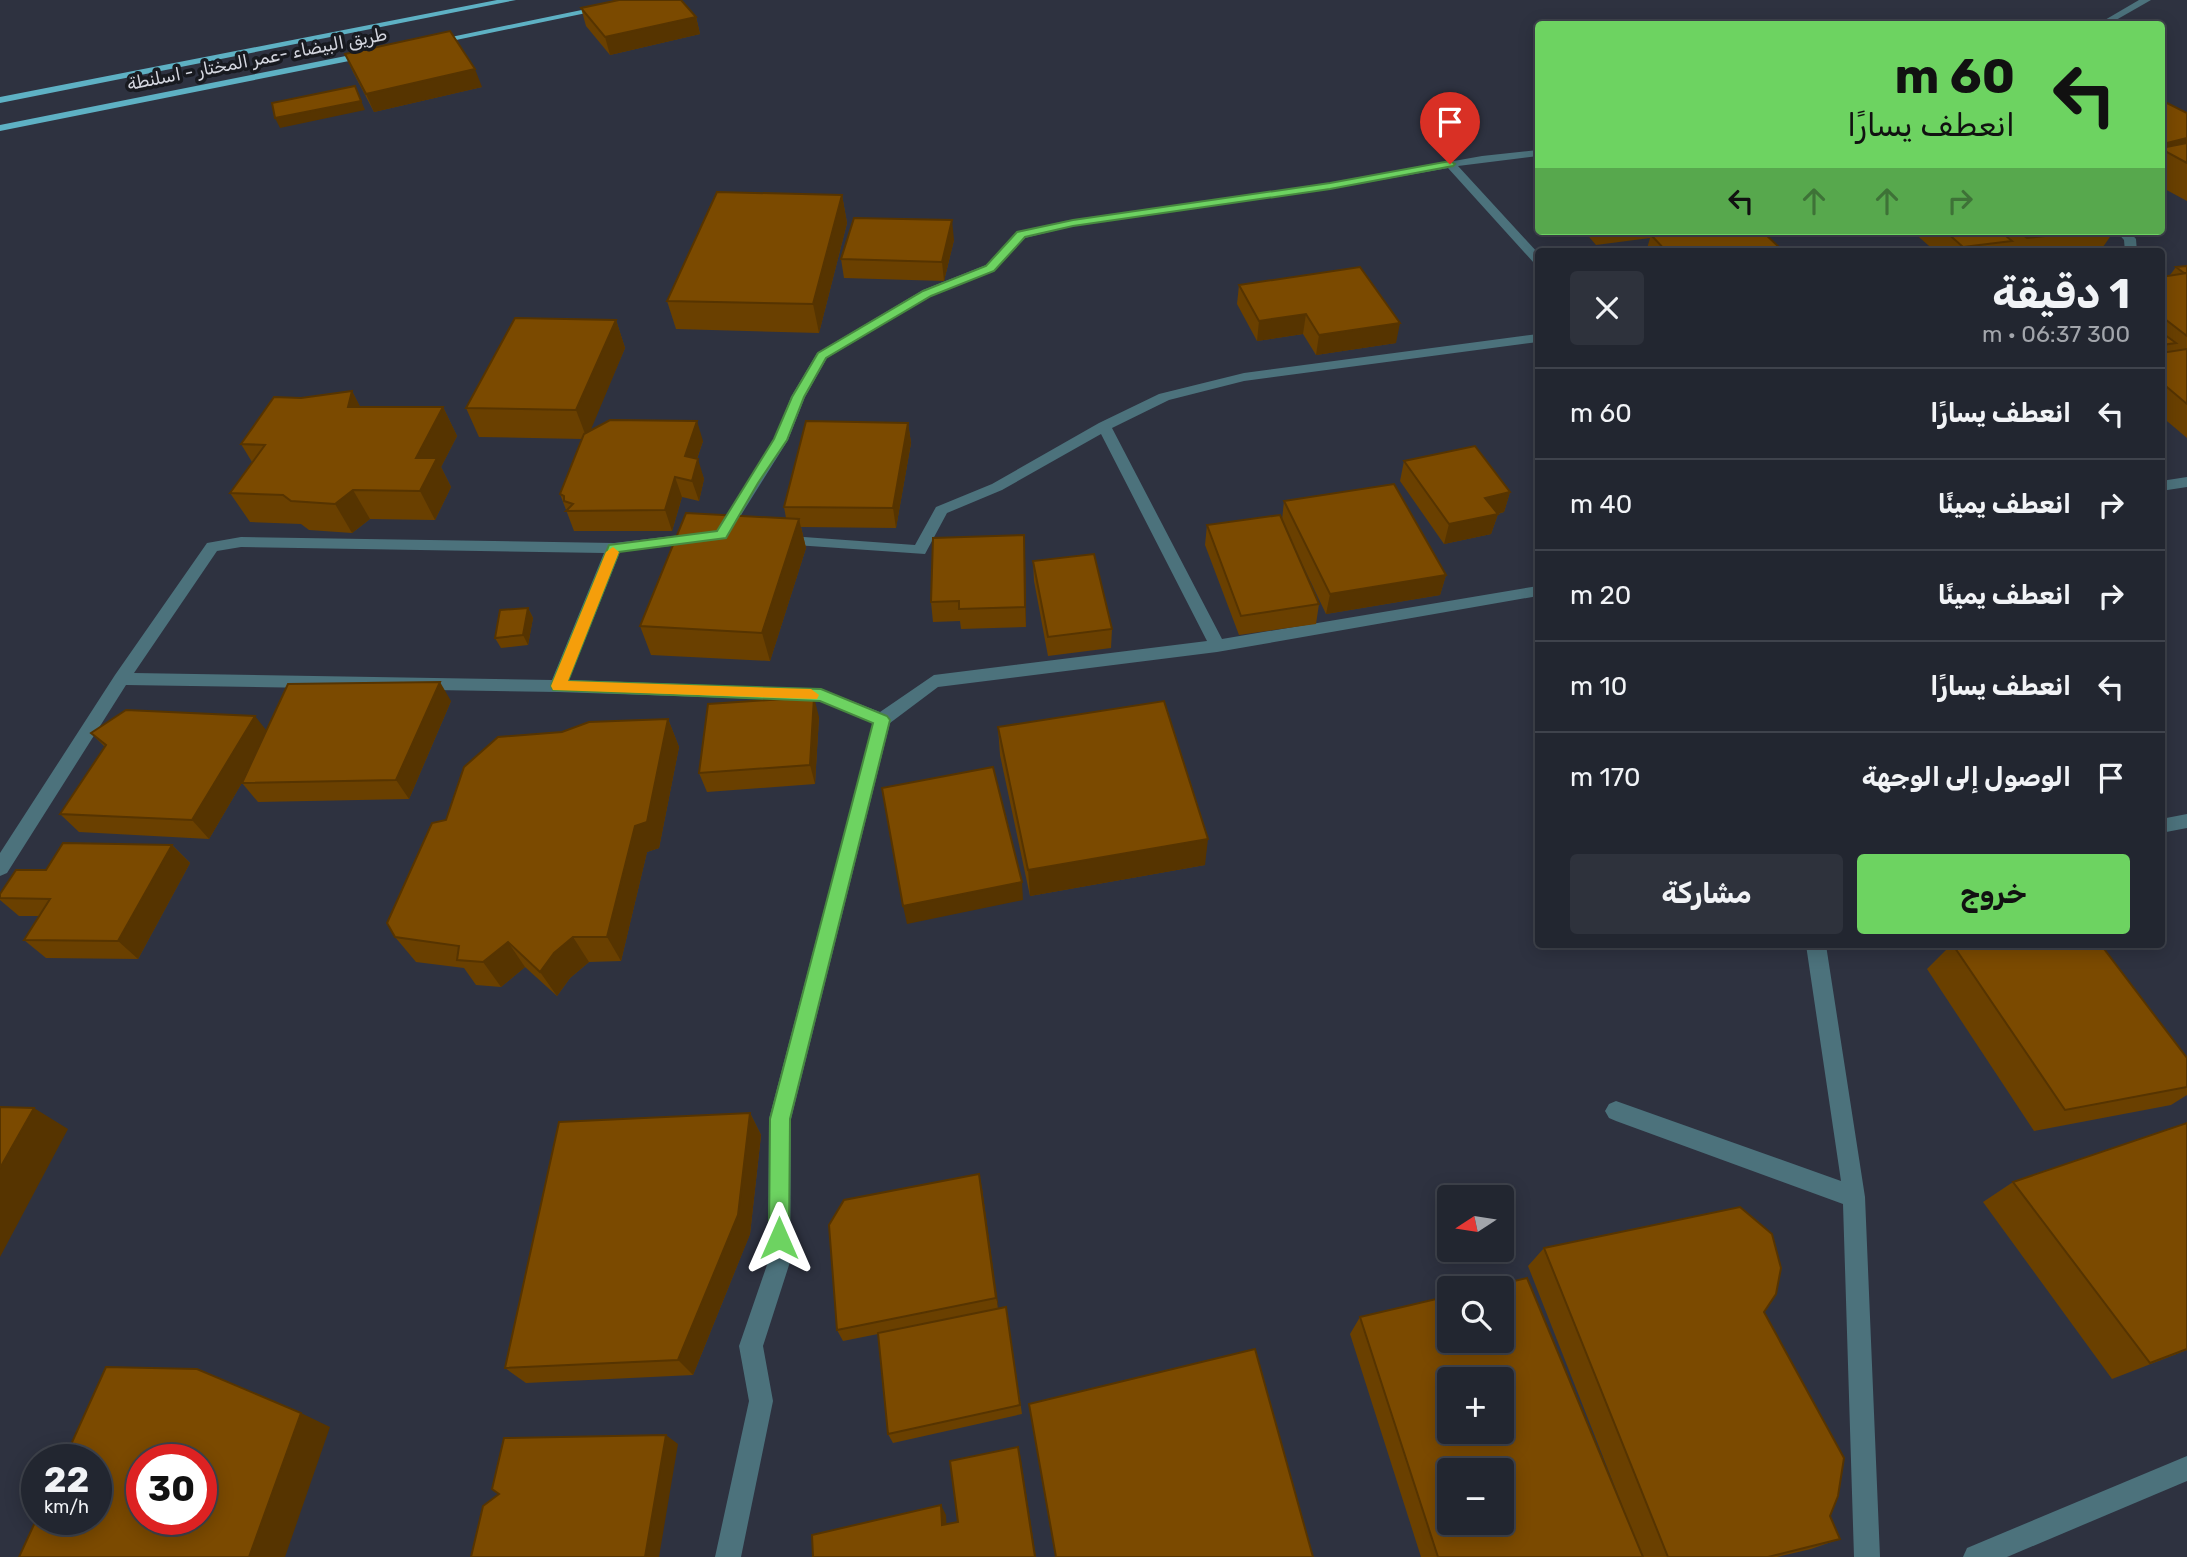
<!DOCTYPE html>
<html lang="ar">
<head>
<meta charset="utf-8">
<style>
  body { margin:0; font-family:Rubik,"Noto Sans Arabic",sans-serif; background:#2e323c; color:#f1f3f6; direction:rtl; height:100vh; display:flex; flex-direction:column; font-size:26px; white-space:nowrap }
  * { box-sizing:border-box; margin:0 }
  p { font-size:23px; color:#a2a5ab }
  .icon { flex:none; width:38px; height:38px; fill:none; stroke:currentColor; stroke-width:2; stroke-linecap:round; stroke-linejoin:round }
  .map { position:relative; flex:1; overflow:hidden; direction:ltr }
  .panel { position:absolute; left:1535px; top:248px; width:630px; height:700px; display:flex; flex-direction:column; background:#222630; border-radius:7px; box-shadow:0 4px 18px #0003,0 0 0 2px #3f434c; direction:rtl }
  .panel>* { flex:none }
  .hud { position:absolute; left:1535px; top:21px; width:630px; height:214px; border-radius:7px; box-shadow:0 4px 18px #0003,0 0 0 2px #3f434c; direction:rtl; background:#6dd361; color:#111; overflow:hidden }
  .needle { width:46px; rotate:258deg }
  .tools { position:absolute; left:1437px; top:1185px; display:grid; gap:14px }
  .tools a { display:grid; place-items:center; width:77px; height:77px; border-radius:7px; background:#222630; box-shadow:0 4px 18px #0003,0 0 0 2px #3f434c; font-size:35px }
  .speed { position:absolute; left:21px; top:1444px; display:flex; gap:14px; font-size:35px; font-weight:700; text-align:center }
  .speed>* { display:grid; place-content:center; width:91px; height:91px; border-radius:50%; background:#222630; box-shadow:0 4px 18px #0003,0 0 0 2px #3f434c; line-height:1 }
  .speed small { font-size:18px; font-weight:400 }
  .speed .limit { border:10px solid #d22; background:#fff; color:#111 }
  .pin { position:absolute; display:grid; place-items:center; width:60px; height:60px; color:#fff; margin:-72px -30px; border-radius:50% 50% 50% 0; rotate:-45deg; box-shadow:0 0 7px #0007 }
  .pin .icon { rotate:45deg }
  .me { position:absolute; width:77px; margin:-38px; rotate:0deg; stroke-linejoin:round; filter:drop-shadow(0 0 5px #0008) }
  .turn { display:flex; align-items:center; gap:24px; height:147px; padding:0 35px; font-size:32px }
  .turn .icon { width:91px; height:91px; stroke-width:2.5 }
  .turn b { display:block; font-size:49px; line-height:60px }
  .lanes { display:flex; align-items:center; height:66px; padding:0 35px; background:#0003; justify-content:center; gap:35px; direction:ltr }
  .lanes .off { opacity:.35 }
  .round { display:grid; place-items:center; flex:none; width:74px; height:74px; border-radius:7px; background:#2e323c }
  .summary { display:flex; align-items:center; justify-content:space-between; height:119px; padding:0 35px }
  h1 { font-size:42px; font-weight:700; line-height:52px }
  .action { display:flex; gap:14px; margin-top:auto; padding:14px 35px }
  .action a { flex:1; height:80px; border-radius:7px; background:#6dd361; color:#111; font-size:28px; font-weight:700; line-height:80px; text-align:center }
  .action a+a { background:#2e323c; color:#f1f3f6 }
  ul { padding:0; list-style:none }
  li { display:flex; align-items:center; gap:21px; height:91px; padding:0 35px; border-top:2px solid #3f434c }
  li div { flex:1 }
  li b { display:block; font-size:26px }
  li em { font-style:normal }
  .map>svg:first-child { display:block }
</style>
</head>
<body>
<div class="map">
<svg width="2187" height="1557" viewBox="0 0 2187 1557">
  <rect width="100%" height="100%" fill="#2e3240"/>
  <g fill="none" stroke-linecap="round" stroke-linejoin="round">
    <!-- minor -->
    <g fill="#4c727c" fill-rule="evenodd">
      <polygon points="2139,0 2151,0 2109,24 2098,24"/>
      <polygon points="1538,150 1538,156 1458,166 1538,253 1538,264 1534,263 1448,168 1330,189 1073,226 1025,238 994,271 931,296 827,358 805,397 788,440 726,539 716,539 714,535 774,440 791,397 817,353 923,290 986,265 1017,233 1073,220 1330,183 1482,156"/>
      <polygon points="2116,231 2129,231 2136,239 2137,252 2125,252 2124,240"/>
      <path d="M 1538,334 L 1538,342 L 1244,381 L 1169,400 L 1112,428 L 1222,639 L 1538,586 L 1538,596 L 1217,652 L 938,687 L 890,723 L 791,1119 L 790,1262 L 763,1346 L 773,1401 L 741,1557 L 715,1557 L 749,1401 L 739,1346 L 768,1262 L 769,1119 L 873,723 L 819,701 L 558,692 L 126,685 L 7,873 L 0,876 L 0,853 L 115,675 L 207,543 L 241,537 L 614,543 L 698,533 L 703,534 L 705,538 L 703,542 L 620,552 L 569,680 L 821,689 L 880,712 L 934,675 L 1207,641 L 1101,434 L 1002,490 L 947,513 L 925,554 L 781,544 L 776,543 L 774,539 L 776,535 L 915,545 L 936,507 L 992,484 L 1099,423 L 1159,394 L 1244,373 ZM 241,547 L 604,553 L 552,680 L 134,673 L 217,551 Z"/>
      <polygon points="2187,477 2187,487 2161,491 2161,481"/>
      <polygon points="2187,814 2187,828 2161,833 2161,819"/>
      <polygon points="1806,945 1826,945 1865,1197 1880,1557 1854,1557 1843,1204 1616,1121 1609,1118 1605,1111 1609,1104 1616,1101 1841,1181"/>
      <polygon points="2187,1456 2187,1481 2007,1557 1963,1557 1967,1548"/>
    </g>
    <!-- major -->
    <g fill="#5eb1c4" fill-rule="evenodd">
      <polygon points="497,0 516,0 0,103 0,97"/>
      <polygon points="630,0 649,0 432,45 427,42"/>
      <polygon points="371,51 376,54 374,56 0,131 0,125"/>
    </g>
  </g>
  <!-- wall -->
  <g fill="#6a4000">
    <polygon points="581,8 696,17 700,34 610,55 586,26"/>
    <polygon points="345,54 482,87 374,112 353,72"/>
    <polygon points="2161,100 2187,113 2187,201 2161,187"/>
    <polygon points="842,195 847,223 819,333 676,329 667,301"/>
    <polygon points="1584,231 1762,231 1784,252 1646,252 1650,238 1596,245"/>
    <polygon points="1912,231 2114,231 2103,247 2063,252 2009,252 2007,251 2006,252 1936,252"/>
    <polygon points="954,240 944,281 844,278 841,259"/>
    <polygon points="2187,266 2187,438 2161,416 2161,277 2170,275 2176,267"/>
    <polygon points="1239,285 1396,343 1316,355 1303,334 1257,341 1237,304"/>
    <polygon points="616,320 625,348 590,430 703,441 697,459 704,479 699,501 682,497 672,531 574,531 560,494 582,439 479,437 466,408"/>
    <polygon points="352,391 360,407 443,407 457,436 441,467 451,487 435,520 370,519 352,533 309,530 301,524 250,522 230,493 252,462 241,444 301,398"/>
    <polygon points="908,423 911,443 896,528 801,527 806,548 770,661 651,655 640,626 786,518 784,507"/>
    <polygon points="1404,461 1510,492 1504,512 1498,514 1491,534 1444,544 1400,481"/>
    <polygon points="1284,501 1446,575 1440,595 1326,614 1295,549 1319,604 1316,624 1239,635 1205,545 1207,525 1282,520"/>
    <polygon points="1025,555 1026,627 961,629 960,621 933,622 931,602"/>
    <polygon points="1033,561 1112,629 1111,648 1048,656 1034,581"/>
    <polygon points="528,608 533,618 528,645 501,648 495,638"/>
    <polygon points="451,701 409,799 258,802 242,783 243,781 209,839 79,832 60,814 105,747 91,733 266,730"/>
    <polygon points="819,717 815,784 707,792 699,773"/>
    <polygon points="668,719 679,747 659,848 647,852 621,961 589,962 570,978 557,996 525,967 501,987 476,985 464,968 416,962 395,937 446,820 562,732"/>
    <polygon points="998,727 1205,865 1030,896 1000,755"/>
    <polygon points="172,845 190,863 138,959 46,958 24,940 39,916 19,916 0,900 0,894 46,870"/>
    <polygon points="1951,945 2101,945 2187,1058 2187,1095 2171,1105 2034,1131 1927,969"/>
    <polygon points="750,1113 761,1135 750,1234 693,1375 526,1383 505,1368"/>
    <polygon points="2013,1182 2187,1350 2112,1379 1983,1202"/>
    <polygon points="982,1188 998,1309 1008,1319 1022,1414 893,1443 888,1434 878,1334 843,1341 837,1330"/>
    <polygon points="1544,1248 1764,1312 1830,1516 1840,1539 1811,1549 1777,1557 1421,1557 1350,1334 1360,1317 1631,1528 1528,1266"/>
  </g>
  <!-- shaded-wall -->
  <g fill="#563400">
    <polygon points="696,17 700,34 610,55 605,37"/>
    <polygon points="475,69 482,87 374,112 366,94"/>
    <polygon points="355,86 365,110 280,128 275,118"/>
    <polygon points="2187,138 2187,153 2162,150 2167,143"/>
    <polygon points="842,195 847,223 819,333 813,304"/>
    <polygon points="952,220 954,240 944,281 942,262"/>
    <polygon points="1306,314 1303,334 1257,341 1259,321"/>
    <polygon points="616,320 625,348 587,439 576,410"/>
    <polygon points="1400,323 1396,343 1316,355 1319,335"/>
    <polygon points="352,391 367,420 348,407"/>
    <polygon points="443,407 457,436 441,467 451,487 435,520 420,491 416,458"/>
    <polygon points="697,421 703,441 691,476 685,456"/>
    <polygon points="908,423 911,443 896,528 893,508"/>
    <polygon points="698,459 704,479 699,501 692,481"/>
    <polygon points="675,477 682,497 672,531 665,510"/>
    <polygon points="353,490 370,519 352,533 335,504"/>
    <polygon points="1510,492 1504,512 1479,518 1485,498"/>
    <polygon points="1498,514 1491,534 1444,544 1449,524"/>
    <polygon points="799,519 806,548 770,661 762,633"/>
    <polygon points="1024,535 1025,555 1026,627 1025,607"/>
    <polygon points="1446,575 1440,595 1326,614 1330,594"/>
    <polygon points="528,608 533,618 528,645 523,635"/>
    <polygon points="440,682 451,701 409,799 396,780"/>
    <polygon points="814,697 819,717 815,784 810,765"/>
    <polygon points="255,716 270,735 209,839 192,820"/>
    <polygon points="668,719 679,747 659,848 647,852 621,961 607,937 635,826"/>
    <polygon points="1208,839 1205,865 1030,896 1028,870"/>
    <polygon points="172,845 190,863 138,959 118,941"/>
    <polygon points="1022,882 1023,900 907,924 903,906"/>
    <polygon points="573,937 589,962 570,978 557,996 540,972 554,953"/>
    <polygon points="508,942 525,967 501,987 483,962"/>
    <polygon points="34,1108 68,1129 0,1257 0,1168"/>
    <polygon points="750,1113 761,1135 750,1234 693,1375 678,1360"/>
    <polygon points="979,1174 982,1188 999,1309 996,1298"/>
    <polygon points="301,1413 330,1427 285,1557 249,1557"/>
    <polygon points="666,1435 678,1444 659,1557 645,1557"/>
    <polygon points="1018,1447 1021,1459 1036,1557 1035,1557"/>
    <polygon points="941,1505 946,1515 947,1535 942,1525"/>
  </g>
  <!-- building -->
  <g fill="#7b4a00" stroke="#563400" stroke-width="2" fill-rule="evenodd">
    <polygon points="619,0 681,0 696,17 605,37 581,8"/>
    <polygon points="450,31 475,69 366,94 345,54"/>
    <polygon points="355,86 361,101 275,118 272,103"/>
    <polygon points="2161,100 2187,113 2187,138 2167,143 2161,140"/>
    <polygon points="2187,143 2187,163 2161,149 2161,148"/>
    <polygon points="717,192 842,195 813,304 667,301"/>
    <polygon points="854,218 952,220 942,262 841,259"/>
    <polygon points="1684,231 1762,231 1784,252 1667,252 1651,235"/>
    <polygon points="1945,231 2000,231 2012,241 1963,247"/>
    <polygon points="2018,231 2088,231 2027,238"/>
    <polygon points="2187,266 2187,273 2184,273 2176,267"/>
    <polygon points="1360,267 1400,323 1319,335 1306,314 1259,321 1239,285"/>
    <polygon points="2187,273 2187,336 2161,316 2161,277"/>
    <polygon points="515,318 616,320 576,410 466,408"/>
    <polygon points="2161,332 2176,343 2161,345"/>
    <polygon points="2187,349 2187,404 2161,382 2161,353"/>
    <polygon points="352,391 348,407 443,407 416,458 437,458 420,491 353,490 335,504 291,501 283,495 230,493 265,445 241,444 274,397 301,398"/>
    <polygon points="610,420 697,421 685,456 698,459 692,481 675,477 665,510 566,511 573,504 564,501 564,496 560,494 584,434"/>
    <polygon points="806,421 908,423 893,508 784,507"/>
    <polygon points="1475,446 1510,492 1485,498 1498,514 1449,524 1404,461"/>
    <polygon points="1394,484 1446,575 1330,594 1284,501"/>
    <polygon points="686,513 799,519 762,633 640,626"/>
    <polygon points="1280,515 1319,604 1241,616 1207,525"/>
    <polygon points="1024,535 1025,607 959,609 959,601 931,602 933,538"/>
    <polygon points="1094,554 1112,629 1048,637 1033,561"/>
    <polygon points="528,608 523,635 495,638 500,610"/>
    <polygon points="440,682 396,780 242,783 288,684"/>
    <polygon points="814,697 810,765 699,773 708,704"/>
    <polygon points="1164,701 1208,839 1028,870 998,727"/>
    <polygon points="126,710 255,716 192,820 60,814 106,745 91,733"/>
    <polygon points="668,719 647,822 635,826 607,937 573,937 554,953 540,972 508,942 483,962 457,960 459,946 395,937 387,923 432,823 446,820 464,767 498,737 562,732 589,722"/>
    <polygon points="993,767 1022,882 903,906 882,788"/>
    <polygon points="63,843 172,845 118,941 24,940 50,899 0,898 0,894 16,870 46,870"/>
    <polygon points="1953,945 2101,945 2187,1058 2187,1087 2065,1110"/>
    <polygon points="0,1107 34,1108 0,1168"/>
    <polygon points="750,1113 738,1215 678,1360 505,1368 559,1122"/>
    <polygon points="2187,1123 2187,1349 2150,1363 2013,1182"/>
    <polygon points="979,1174 996,1298 837,1330 829,1225 844,1200"/>
    <polygon points="1740,1207 1772,1234 1781,1268 1776,1294 1764,1312 1844,1458 1838,1496 1830,1516 1840,1539 1768,1557 1668,1557 1544,1248"/>
    <path d="M 1527,1278 L 1643,1557 L 1438,1557 L 1360,1317 L 1449,1296 L 1449,1340 L 1502,1340 L 1502,1288 L 1484,1288 ZM 1449,1379 L 1502,1379 L 1502,1432 L 1449,1432 ZM 1449,1470 L 1502,1470 L 1502,1522 L 1449,1522 Z"/>
    <polygon points="1006,1307 1020,1405 888,1434 878,1333"/>
    <polygon points="1255,1349 1313,1557 1056,1557 1029,1404"/>
    <path d="M 106,1367 L 197,1369 L 301,1413 L 249,1557 L 19,1557 L 37,1518 L 96,1519 L 96,1460 L 64,1460 ZM 142,1460 L 201,1460 L 201,1519 L 142,1519 Z"/>
    <polygon points="666,1435 645,1557 471,1557 483,1506 499,1494 492,1489 504,1438"/>
    <polygon points="1018,1447 1035,1557 813,1557 812,1535 941,1505 942,1525 958,1522 950,1461"/>
  </g>
  <!-- route -->
  <polygon fill="#6dd361" stroke="#47893f" stroke-width="2" points="1450,161 1455,164 1453,166 1330,189 1073,226 1025,237 994,271 931,296 826,358 804,397 787,440 758,483 726,538 619,552 568,681 821,689 887,716 890,720 790,1119 789,1238 786,1245 779,1248 772,1245 769,1238 770,1119 873,723 820,701 553,690 551,686 609,545 717,531 774,439 792,397 818,353 923,291 986,266 1017,232 1073,220 1330,183"/>
  <!-- slow -->
  <polygon fill="#f59e0b" points="613,547 619,552 568,681 811,689 819,695 817,699 553,690 551,686 606,552"/>
  <g text-anchor="middle" stroke-width="7" stroke-linejoin="round" paint-order="stroke">
    <!-- far-street labels -->
    <g font-size="18" fill="#d4d6df" stroke="#181a20">
      <text transform="translate(257 59) rotate(-11)" y="6">طريق البيضاء -عمر المختار - اسلنطة</text>
    </g>
  </g>
</svg>
<div class="tools">
<a><svg class="needle" viewBox="-14 -14 28 28"><path d="M0-13l5 13h-10z" fill="#e53935"/><path d="M0 13l5-13h-10z" fill="#a2a5ab"/></svg></a>
<a><svg class="icon" aria-label="search" viewBox="0 0 24 24"><circle cx="10" cy="10" r="6"/><path d="M15 15l6 6"/></svg></a>
<a>+</a>
<a>−</a>
</div>
<div class="speed"><div>22<small>km/h</small></div><div class="limit">30</div></div>
<div class="pin" style="left:1450px;top:164px;background:#d93025"><svg class="icon" aria-label="arrive" viewBox="0 0 24 24"><path d="M6 21V4h12l-3 4 3 4H6"/></svg></div>
<svg class="me" style="left:779px;top:1238px" viewBox="-20 -20 40 40"><path d="M0-17L14 15 0 8-14 15z" fill="#6dd361" stroke="#fff" stroke-width="4"/></svg>
<div class="hud">
<div class="turn"><svg class="icon" aria-label="left" viewBox="0 0 24 24"><path d="M17 20v-9H6M10 6l-5 5 5 5"/></svg><div><b>60 m</b>انعطف يسارًا</div></div>
<div class="lanes"><svg class="icon" aria-label="left" viewBox="0 0 24 24"><path d="M17 20v-9H6M10 6l-5 5 5 5"/></svg><svg class="icon off" aria-label="ahead" viewBox="0 0 24 24"><path d="M12 20V5M6 11l6-6 6 6"/></svg><svg class="icon off" aria-label="ahead" viewBox="0 0 24 24"><path d="M12 20V5M6 11l6-6 6 6"/></svg><svg class="icon off" aria-label="right" viewBox="0 0 24 24"><path d="M7 20v-9h11M14 6l5 5-5 5"/></svg></div>
</div>
<section class="panel">
<div class="summary"><div><h1>1 دقيقة</h1><p>300 m · 06:37</p></div><a class="round"><svg class="icon" aria-label="close" viewBox="0 0 24 24"><path d="M6 6l12 12M18 6L6 18"/></svg></a></div>
<ul>
<li><svg class="icon" aria-label="left" viewBox="0 0 24 24"><path d="M17 20v-9H6M10 6l-5 5 5 5"/></svg><div><b>انعطف يسارًا</b></div><em>60 m</em></li>
<li><svg class="icon" aria-label="right" viewBox="0 0 24 24"><path d="M7 20v-9h11M14 6l5 5-5 5"/></svg><div><b>انعطف يمينًا</b></div><em>40 m</em></li>
<li><svg class="icon" aria-label="right" viewBox="0 0 24 24"><path d="M7 20v-9h11M14 6l5 5-5 5"/></svg><div><b>انعطف يمينًا</b></div><em>20 m</em></li>
<li><svg class="icon" aria-label="left" viewBox="0 0 24 24"><path d="M17 20v-9H6M10 6l-5 5 5 5"/></svg><div><b>انعطف يسارًا</b></div><em>10 m</em></li>
<li><svg class="icon" aria-label="arrive" viewBox="0 0 24 24"><path d="M6 21V4h12l-3 4 3 4H6"/></svg><div><b>الوصول إلى الوجهة</b></div><em>170 m</em></li>
</ul>
<div class="action"><a>خروج</a><a>مشاركة</a></div>
</section>
</div>
</body>
</html>
